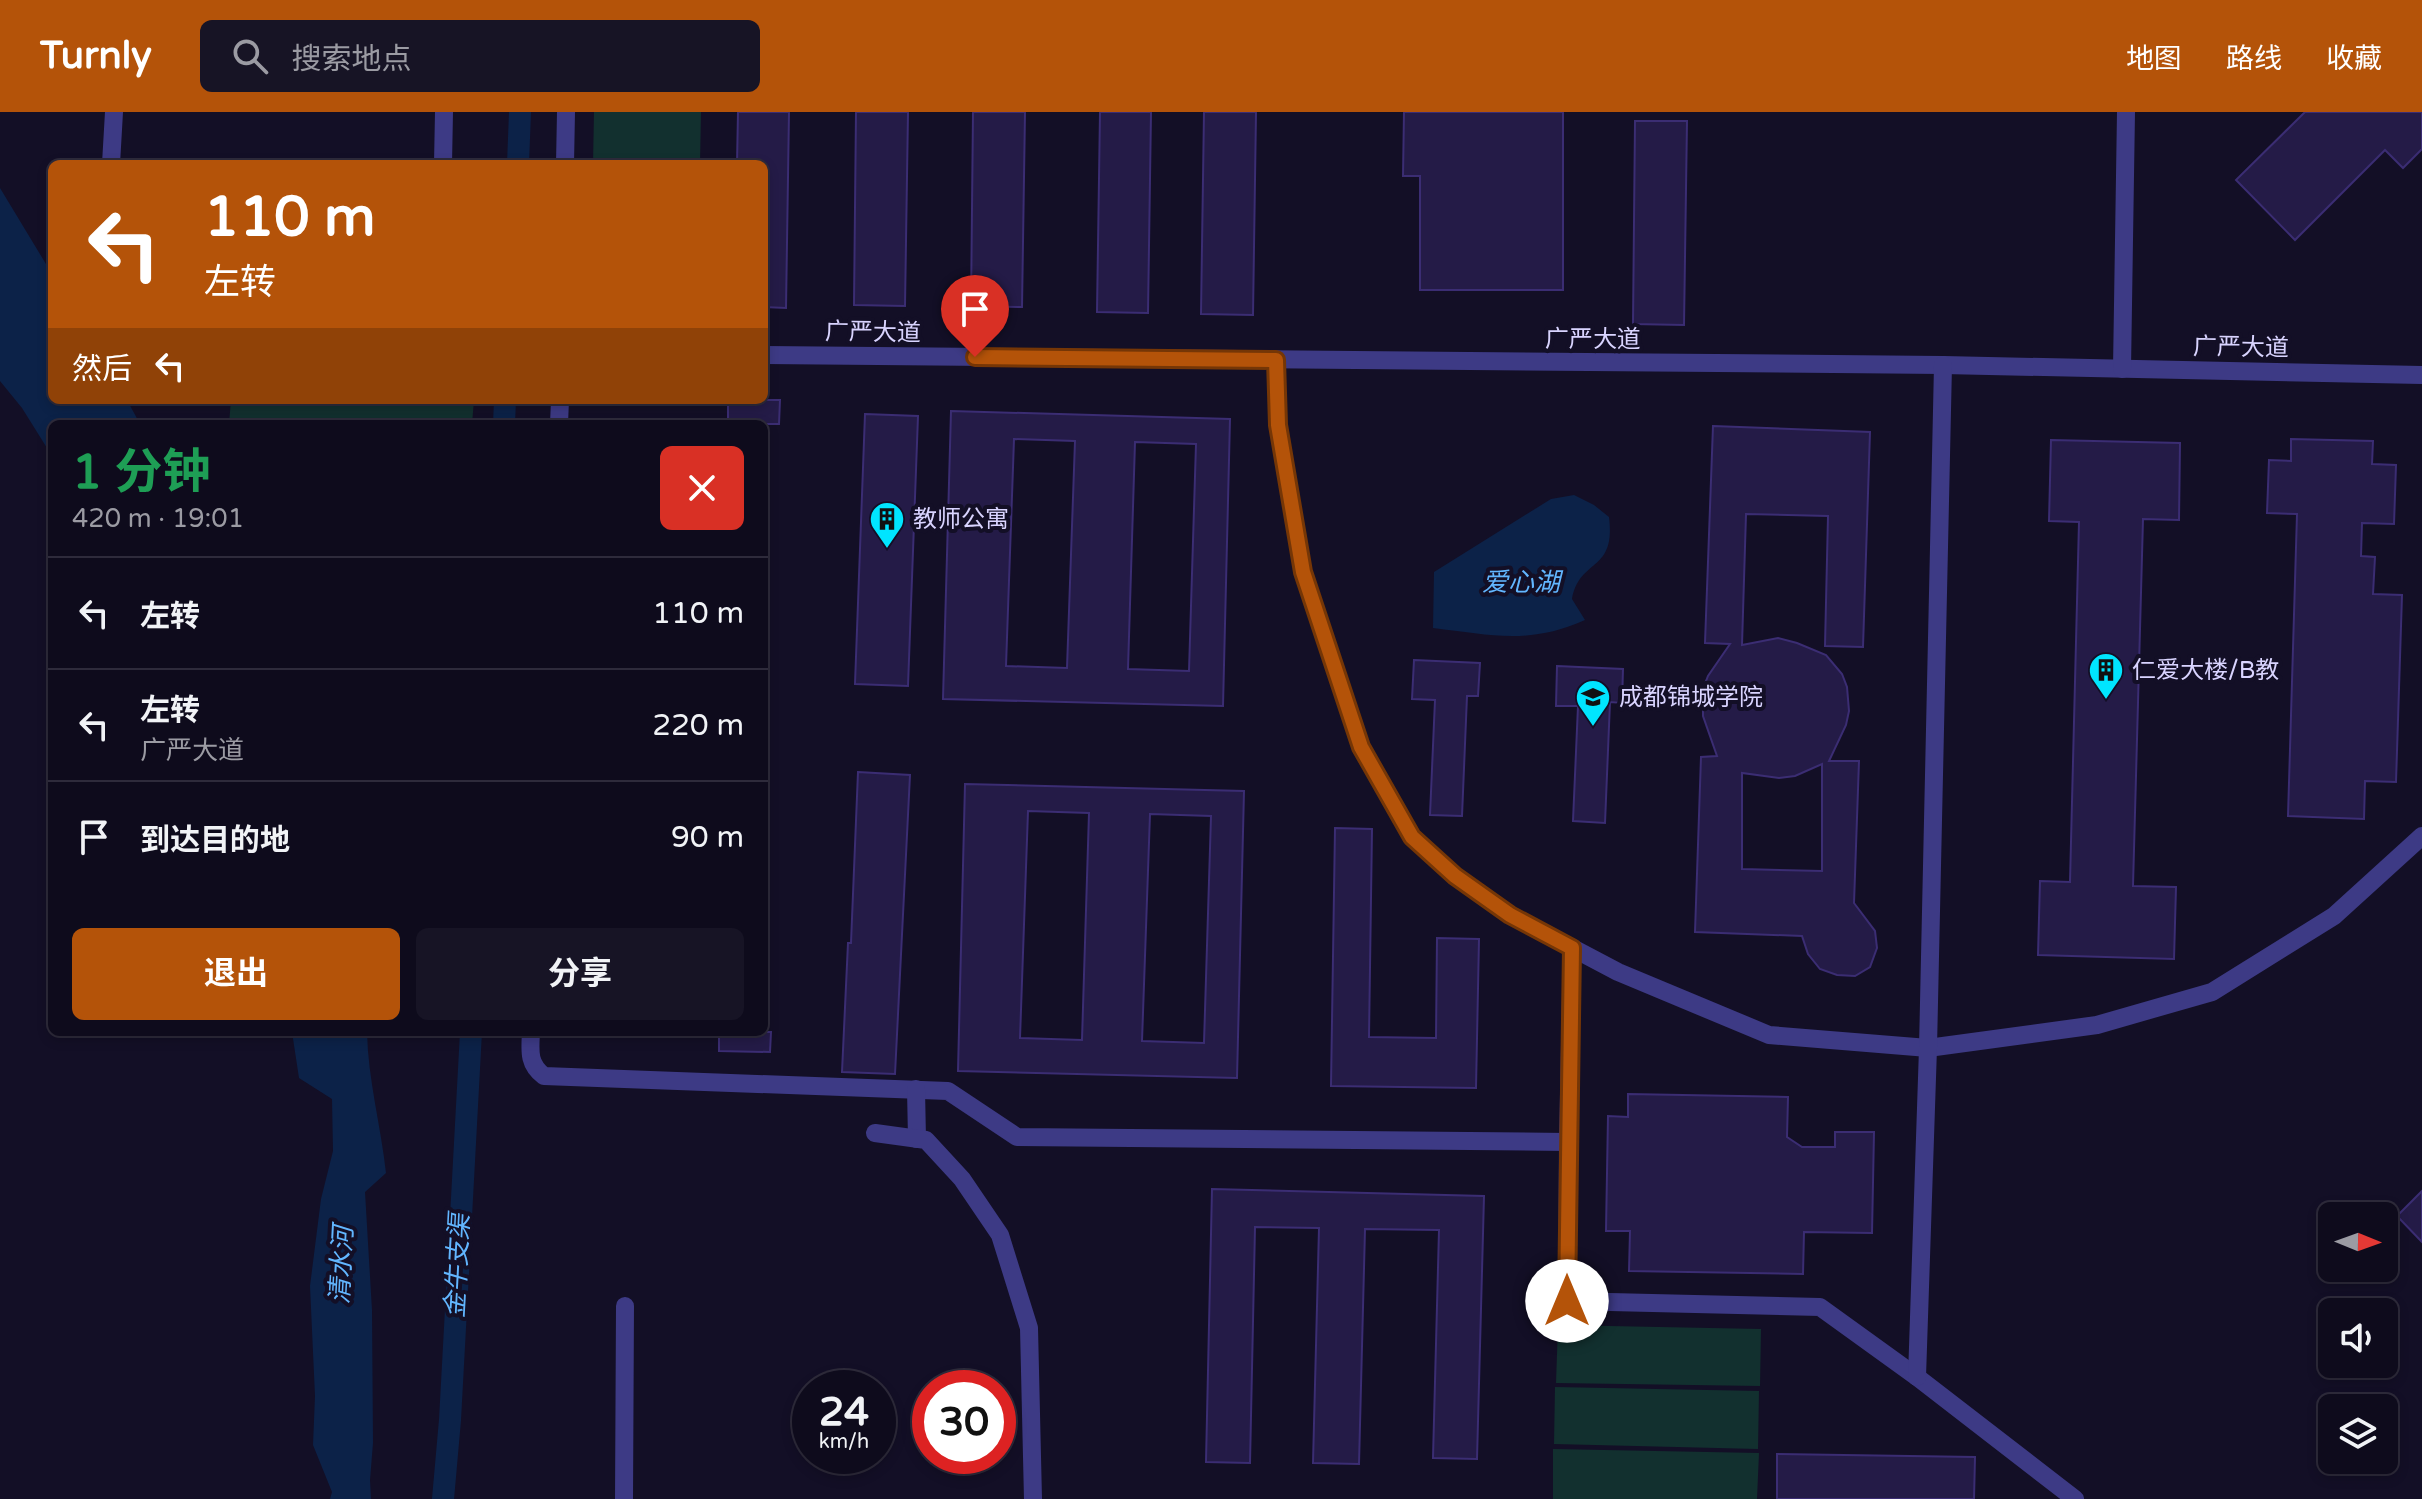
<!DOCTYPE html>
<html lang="zh">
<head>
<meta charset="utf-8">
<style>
  body { margin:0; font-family:"Varela Round","Noto Sans SC",sans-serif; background:#171425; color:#f1f3f6; height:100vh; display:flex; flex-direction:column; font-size:30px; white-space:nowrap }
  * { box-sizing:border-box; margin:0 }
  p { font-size:26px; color:#9b9ba3 }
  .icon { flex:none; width:44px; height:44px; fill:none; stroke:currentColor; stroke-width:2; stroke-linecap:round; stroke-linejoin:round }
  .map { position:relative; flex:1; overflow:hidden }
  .details { position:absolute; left:48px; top:308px; width:720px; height:616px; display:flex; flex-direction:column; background:#0e0b1c; border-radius:12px; box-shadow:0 4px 12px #0003,0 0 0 2px #2e2b3b }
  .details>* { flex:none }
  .hud { position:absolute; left:48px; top:48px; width:720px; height:244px; border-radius:12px; box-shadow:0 4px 12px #0003,0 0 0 2px #2e2b3b; background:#b45309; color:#fff; overflow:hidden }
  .needle { width:52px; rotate:91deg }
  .fabs { position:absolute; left:2318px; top:1090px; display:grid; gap:16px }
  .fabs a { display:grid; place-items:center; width:80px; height:80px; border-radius:12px; background:#0e0b1c; box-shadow:0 4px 12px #0003,0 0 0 2px #2e2b3b; font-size:40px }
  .speed { position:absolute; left:792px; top:1258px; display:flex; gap:16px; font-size:40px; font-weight:700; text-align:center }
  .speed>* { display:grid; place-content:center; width:104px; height:104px; border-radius:50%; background:#0e0b1c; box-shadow:0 4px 12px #0003,0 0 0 2px #2e2b3b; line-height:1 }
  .speed small { font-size:20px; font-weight:400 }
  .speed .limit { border:12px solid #d22; background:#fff; color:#111 }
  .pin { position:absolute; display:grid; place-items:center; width:68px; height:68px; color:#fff; margin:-82px -34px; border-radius:50% 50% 50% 0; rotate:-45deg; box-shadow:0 0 8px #0007 }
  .pin .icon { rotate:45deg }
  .me { position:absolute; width:88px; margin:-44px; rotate:0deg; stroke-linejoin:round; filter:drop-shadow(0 0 6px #0008) }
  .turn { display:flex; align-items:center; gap:28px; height:168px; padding:0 24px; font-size:36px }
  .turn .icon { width:104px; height:104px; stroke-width:2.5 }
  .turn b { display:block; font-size:56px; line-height:68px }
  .then { display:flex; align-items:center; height:76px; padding:0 24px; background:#0003; gap:16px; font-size:30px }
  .round { display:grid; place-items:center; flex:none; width:84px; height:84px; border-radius:12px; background:#171425 }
  .overview { display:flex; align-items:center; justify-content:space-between; height:136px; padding:0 24px }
  h1 { font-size:48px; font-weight:700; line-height:60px; color:#1e9e55 }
  .cta { display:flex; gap:16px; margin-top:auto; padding:16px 24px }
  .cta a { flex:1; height:92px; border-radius:12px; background:#b45309; color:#fff; font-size:32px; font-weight:700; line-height:92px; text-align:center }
  .cta a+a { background:#171425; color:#f1f3f6 }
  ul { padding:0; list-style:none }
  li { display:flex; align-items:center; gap:24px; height:112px; padding:0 24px; border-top:2px solid #2e2b3b }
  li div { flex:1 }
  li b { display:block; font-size:30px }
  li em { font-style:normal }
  header { display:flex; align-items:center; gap:48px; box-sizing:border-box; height:112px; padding:0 40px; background:#b45309; color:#fff }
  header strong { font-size:38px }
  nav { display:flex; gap:44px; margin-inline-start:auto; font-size:28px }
  .search { width:560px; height:72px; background:#171425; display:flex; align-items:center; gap:20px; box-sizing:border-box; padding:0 28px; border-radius:12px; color:#9b9ba3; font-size:30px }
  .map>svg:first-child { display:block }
</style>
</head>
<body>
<header>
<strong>Turnly</strong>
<div class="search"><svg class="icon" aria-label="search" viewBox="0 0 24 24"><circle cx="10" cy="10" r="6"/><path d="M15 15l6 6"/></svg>搜索地点</div>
<nav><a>地图</a><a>路线</a><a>收藏</a></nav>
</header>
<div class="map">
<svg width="2422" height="1387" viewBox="0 0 2422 1387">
  <rect width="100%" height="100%" fill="#130f26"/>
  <!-- green -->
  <g fill="#12302f">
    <polygon points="594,0 701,0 700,52 593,52"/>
    <polygon points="231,288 474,288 472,312 229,312"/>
    <polygon points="1558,1213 1761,1217 1760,1274 1556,1271"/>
    <polygon points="1555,1275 1759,1279 1758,1337 1554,1332"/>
    <polygon points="1553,1337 1759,1341 1757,1387 1553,1387"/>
  </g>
  <!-- water -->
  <g fill="#0c2248">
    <polygon points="0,76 52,162 52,288 127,288 140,312 52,312 52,344 22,296 0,269"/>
    <path d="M 1574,383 L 1594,393 L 1609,405 C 1616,461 1580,445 1572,487 L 1585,508 C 1529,533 1492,523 1433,516 L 1434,460 L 1551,387 Z"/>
    <path d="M 292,920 L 367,920 C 368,968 381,1014 386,1061 L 365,1080 L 372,1198 L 373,1331 L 370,1368 L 371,1387 L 330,1387 L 332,1380 L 313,1333 L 315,1284 L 310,1174 L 321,1087 L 333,1039 L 332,987 L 299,966 Z"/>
  </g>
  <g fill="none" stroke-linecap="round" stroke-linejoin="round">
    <!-- canal -->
    <g stroke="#0c2248" stroke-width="22">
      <polyline points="518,52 520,0"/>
      <polyline points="504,312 505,288"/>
      <polyline points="443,1387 450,1308 471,920"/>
    </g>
  </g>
  <!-- building -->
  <g fill="#241b47" stroke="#3b2d73" stroke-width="2" fill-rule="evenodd">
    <polygon points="738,0 789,0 786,196 764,195 764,52 737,52"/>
    <polygon points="856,0 908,0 905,194 854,193"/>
    <polygon points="973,0 1025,0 1022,195 971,194"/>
    <polygon points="1100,0 1151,0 1148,201 1097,200"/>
    <polygon points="1204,0 1256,0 1253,203 1201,202"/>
    <polygon points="1404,0 1563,0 1563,178 1420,178 1420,64 1403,64"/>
    <polygon points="2305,0 2422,0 2422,37 2403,56 2385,38 2295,128 2236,68"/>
    <polygon points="1635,9 1687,9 1684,213 1633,212"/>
    <polygon points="728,288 780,288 779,312 728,312"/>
    <path d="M 951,299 L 1230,307 L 1223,594 L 943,587 ZM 1014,327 L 1075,329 L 1067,556 L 1006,554 ZM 1135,330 L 1196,332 L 1189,559 L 1128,557 Z"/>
    <polygon points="865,302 918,304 908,574 855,572"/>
    <path d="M 1713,314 L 1870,320 L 1863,535 L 1825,534 L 1828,404 L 1746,402 L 1742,533 L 1778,526 L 1797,531 L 1826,543 L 1842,562 L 1847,575 L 1849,599 L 1846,613 L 1829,649 L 1859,649 L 1854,791 L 1875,819 L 1877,836 L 1870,855 L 1855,864 L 1837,863 L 1820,857 L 1808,842 L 1802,824 L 1695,820 L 1701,645 L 1717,644 L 1703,604 L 1703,577 L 1708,564 L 1730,532 L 1705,531 ZM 1822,652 L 1822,759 L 1742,757 L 1742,661 L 1779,666 L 1795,664 Z"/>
    <polygon points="2291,327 2373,329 2372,352 2396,353 2394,412 2362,411 2361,444 2375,445 2373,482 2402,483 2396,670 2365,669 2364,707 2288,704 2297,402 2267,401 2269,348 2291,349"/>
    <polygon points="2051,328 2180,331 2179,408 2143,407 2133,774 2176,775 2174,847 2038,843 2040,769 2070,770 2079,410 2049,409"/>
    <polygon points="1414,548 1480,551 1478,584 1467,584 1462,704 1430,703 1435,588 1412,587"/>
    <polygon points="1557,554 1623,557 1622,591 1610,590 1605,711 1573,709 1578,594 1556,594"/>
    <polygon points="858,660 910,663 895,962 842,960 848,831 851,831"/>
    <path d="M 965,672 L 1244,679 L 1237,966 L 958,959 ZM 1028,699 L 1089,701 L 1082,928 L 1020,926 ZM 1150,702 L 1211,704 L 1204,931 L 1142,929 Z"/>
    <polygon points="1335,716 1372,717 1369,925 1436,926 1437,826 1479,827 1476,976 1331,974"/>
    <polygon points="719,920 771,920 770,940 719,939"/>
    <polygon points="1628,982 1788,985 1787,1025 1802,1035 1835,1035 1835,1020 1874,1020 1872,1121 1804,1120 1803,1162 1629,1159 1630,1119 1606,1119 1608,1004 1628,1005"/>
    <polygon points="1212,1077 1484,1084 1477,1347 1433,1346 1439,1118 1365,1117 1359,1352 1313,1351 1319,1116 1255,1115 1250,1351 1206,1350"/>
    <polygon points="2422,1079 2422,1130 2397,1104"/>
    <polygon points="1777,1342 1975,1345 1974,1387 1777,1387"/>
  </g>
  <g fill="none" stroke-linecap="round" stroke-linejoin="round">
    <!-- minor -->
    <g stroke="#3d3a85" stroke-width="18">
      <polyline points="111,52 114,0"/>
      <polyline points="443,52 444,0"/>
      <polyline points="565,52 566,0"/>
      <polyline points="764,243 1943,253 2422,263"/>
      <polyline points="1276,248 1278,313 1303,460 1361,635 1412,725 1455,764 1510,803 1618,860 1769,923 1928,936 2097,913 2212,880 2334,804 2422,724"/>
      <polyline points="2122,257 2126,0"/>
      <polyline points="559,312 560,288"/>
      <path d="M 531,920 C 530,939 528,952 544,964 L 948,979 L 1017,1025 L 1568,1030 L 1567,1189 L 1820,1195 L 1917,1265 L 2075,1387"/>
      <polyline points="916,977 917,1027"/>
      <polyline points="875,1021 926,1028 962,1067 1000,1123 1029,1216 1033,1387"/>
      <polyline points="1568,1030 1572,836"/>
      <polyline points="1917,1265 1928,936 1943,253"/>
      <polyline points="624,1387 625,1194"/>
    </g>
  </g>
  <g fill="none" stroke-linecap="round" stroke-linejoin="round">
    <!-- route casing -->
    <g stroke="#753606" stroke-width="20">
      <polyline id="route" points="975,245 1276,248 1278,313 1303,460 1361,635 1412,725 1455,764 1510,803 1572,836 1567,1189"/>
    </g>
    <!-- route -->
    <use href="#route" stroke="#b45309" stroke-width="14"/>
  </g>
  <!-- icons -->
  <defs>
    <g id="building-pin" transform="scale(1.8)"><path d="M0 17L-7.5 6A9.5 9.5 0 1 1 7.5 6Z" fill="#00e5ff" stroke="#130f26"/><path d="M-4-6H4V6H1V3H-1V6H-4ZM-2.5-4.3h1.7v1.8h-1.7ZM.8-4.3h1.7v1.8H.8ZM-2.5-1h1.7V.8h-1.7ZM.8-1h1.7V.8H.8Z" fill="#111"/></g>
    <g id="university-pin" transform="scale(1.8)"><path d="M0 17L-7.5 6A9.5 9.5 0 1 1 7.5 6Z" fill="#00e5ff" stroke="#130f26"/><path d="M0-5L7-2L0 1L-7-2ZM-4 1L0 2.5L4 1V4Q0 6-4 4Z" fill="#111"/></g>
  </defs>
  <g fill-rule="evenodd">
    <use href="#building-pin" x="887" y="407"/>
    <use href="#building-pin" x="2106" y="558"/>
    <use href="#university-pin" x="1593" y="585"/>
  </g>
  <g text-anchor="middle" stroke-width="8" stroke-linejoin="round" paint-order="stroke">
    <!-- street labels -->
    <g font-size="24" fill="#d9d4ff" stroke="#130f26">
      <text transform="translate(873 220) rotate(1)" y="8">广严大道</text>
      <text x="1593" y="235">广严大道</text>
      <text transform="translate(2241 235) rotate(1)" y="8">广严大道</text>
    </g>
    <!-- poi labels -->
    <g font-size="24" fill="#d9d4ff" stroke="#130f26" text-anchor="start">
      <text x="913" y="415">教师公寓</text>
      <text x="2132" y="566">仁爱大楼/B教</text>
      <text x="1619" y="593">成都锦城学院</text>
    </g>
    <!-- water labels -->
    <g font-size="26" font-style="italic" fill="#62b6ff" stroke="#130f26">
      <text x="1521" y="479">爱心湖</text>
      <text transform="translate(341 1153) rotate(-87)" y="9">清水河</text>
      <text transform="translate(457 1154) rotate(-87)" y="9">金牛支渠</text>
    </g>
  </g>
</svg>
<div class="fabs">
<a><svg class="needle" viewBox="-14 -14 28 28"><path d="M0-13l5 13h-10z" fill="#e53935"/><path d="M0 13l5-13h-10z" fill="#9b9ba3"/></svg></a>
<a><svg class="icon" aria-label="sound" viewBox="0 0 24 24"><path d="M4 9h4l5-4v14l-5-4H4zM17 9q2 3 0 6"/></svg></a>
<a><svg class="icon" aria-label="layers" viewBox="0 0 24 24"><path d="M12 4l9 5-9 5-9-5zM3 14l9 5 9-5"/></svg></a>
</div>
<div class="speed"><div>24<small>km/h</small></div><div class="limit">30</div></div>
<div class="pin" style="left:975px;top:245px;background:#d93025"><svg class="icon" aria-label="arrive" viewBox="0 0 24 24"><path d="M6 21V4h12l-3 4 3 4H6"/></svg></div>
<svg class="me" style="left:1567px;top:1189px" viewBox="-20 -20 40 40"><circle r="19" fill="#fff"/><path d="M0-13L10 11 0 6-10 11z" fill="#b45309"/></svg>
<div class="hud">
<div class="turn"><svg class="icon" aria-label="left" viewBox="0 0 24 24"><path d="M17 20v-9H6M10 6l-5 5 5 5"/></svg><div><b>110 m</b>左转</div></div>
<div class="then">然后<svg class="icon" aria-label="left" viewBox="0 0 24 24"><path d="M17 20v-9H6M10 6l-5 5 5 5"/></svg></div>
</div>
<section class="details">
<div class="overview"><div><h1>1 分钟</h1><p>420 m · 19:01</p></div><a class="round" style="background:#d93025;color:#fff"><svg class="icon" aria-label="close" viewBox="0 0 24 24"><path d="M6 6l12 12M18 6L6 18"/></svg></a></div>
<ul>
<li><svg class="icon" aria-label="left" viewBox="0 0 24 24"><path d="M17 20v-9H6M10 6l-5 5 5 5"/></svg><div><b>左转</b></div><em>110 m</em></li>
<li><svg class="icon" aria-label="left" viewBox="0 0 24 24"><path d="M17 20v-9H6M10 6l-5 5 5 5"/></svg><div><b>左转</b><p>广严大道</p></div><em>220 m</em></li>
<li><svg class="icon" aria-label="arrive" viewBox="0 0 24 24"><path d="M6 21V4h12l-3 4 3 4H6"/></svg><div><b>到达目的地</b></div><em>90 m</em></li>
</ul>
<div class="cta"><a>退出</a><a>分享</a></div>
</section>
</div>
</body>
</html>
